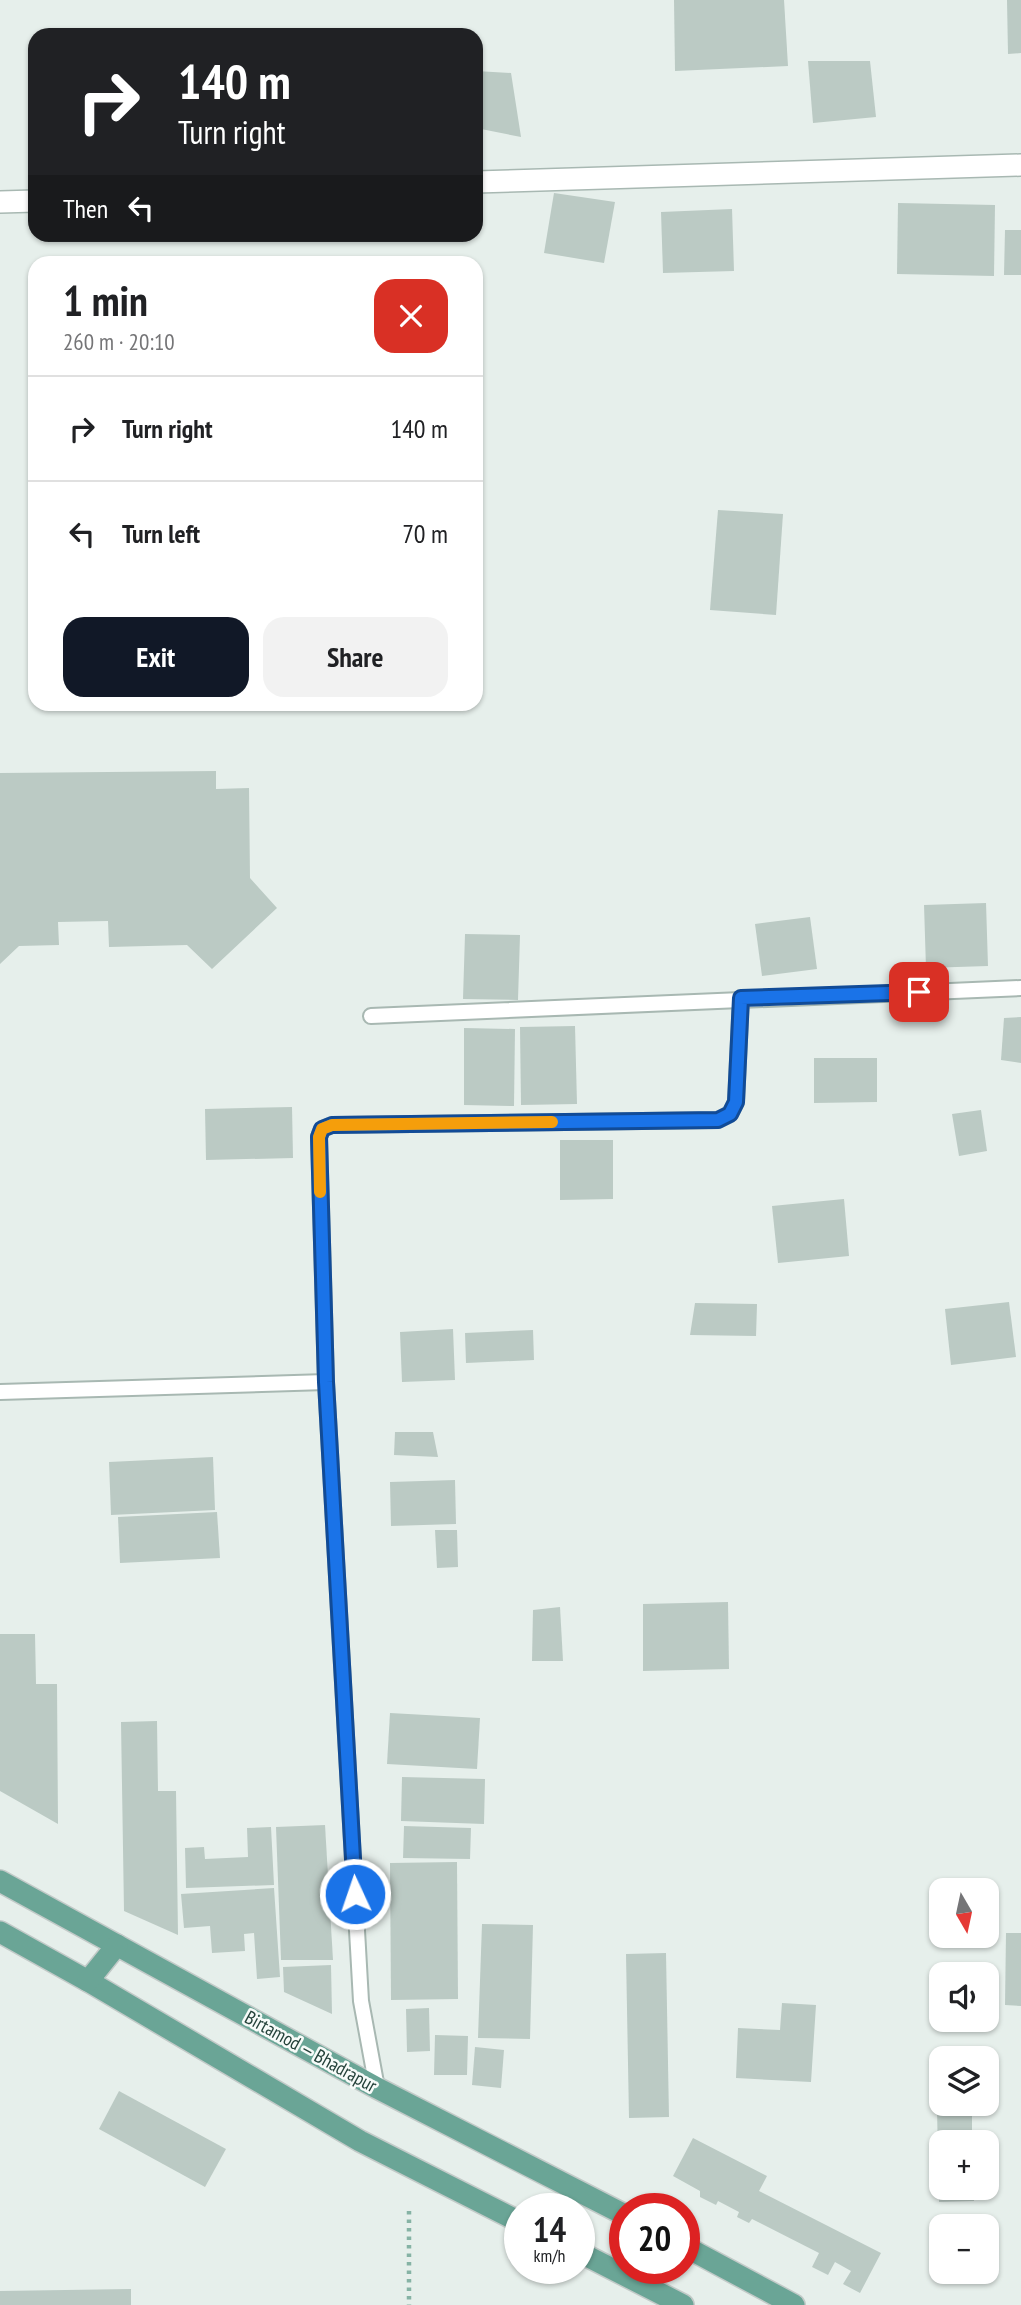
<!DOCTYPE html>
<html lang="en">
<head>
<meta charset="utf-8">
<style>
  body { margin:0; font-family:"PT Sans Narrow",sans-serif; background:#f2f2f2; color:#202124; height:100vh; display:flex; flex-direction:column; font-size:26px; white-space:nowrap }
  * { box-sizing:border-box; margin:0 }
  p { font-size:23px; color:#757577 }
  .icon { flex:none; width:38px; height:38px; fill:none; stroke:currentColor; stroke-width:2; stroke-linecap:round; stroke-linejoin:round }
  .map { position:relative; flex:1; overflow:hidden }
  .side { position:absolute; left:28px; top:256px; width:455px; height:455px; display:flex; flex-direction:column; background:#fff; border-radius:21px; box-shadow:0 2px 5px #0004 }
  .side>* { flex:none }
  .guide { position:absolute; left:28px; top:28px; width:455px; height:214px; border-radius:21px; box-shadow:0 2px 5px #0004; background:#202124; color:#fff; overflow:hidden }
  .needle { width:46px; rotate:171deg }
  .buttons { position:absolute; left:929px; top:1878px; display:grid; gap:14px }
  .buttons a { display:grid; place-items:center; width:70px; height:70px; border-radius:14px; background:#fff; box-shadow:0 2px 5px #0004; font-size:35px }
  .speed { position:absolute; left:504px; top:2193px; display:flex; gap:14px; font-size:35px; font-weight:700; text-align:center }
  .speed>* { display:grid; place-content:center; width:91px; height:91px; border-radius:50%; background:#fff; box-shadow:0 2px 5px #0004; line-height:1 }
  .speed small { font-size:18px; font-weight:400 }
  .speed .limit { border:10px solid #d22; background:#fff; color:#111 }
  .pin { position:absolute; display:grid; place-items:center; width:60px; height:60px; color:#fff; margin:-30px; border-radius:14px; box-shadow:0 4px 10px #0006 }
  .me { position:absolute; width:77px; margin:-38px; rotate:357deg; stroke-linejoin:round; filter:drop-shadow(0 0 5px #0008) }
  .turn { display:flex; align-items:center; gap:24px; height:147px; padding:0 35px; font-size:32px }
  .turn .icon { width:91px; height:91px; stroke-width:2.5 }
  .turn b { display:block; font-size:49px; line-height:60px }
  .then { display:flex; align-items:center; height:66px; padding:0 35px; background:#0003; gap:14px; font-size:26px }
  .round { display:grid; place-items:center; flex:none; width:74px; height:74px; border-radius:21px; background:#f2f2f2 }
  .head { display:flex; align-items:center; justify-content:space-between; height:119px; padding:0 35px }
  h1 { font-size:42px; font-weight:700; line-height:52px }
  .button { display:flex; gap:14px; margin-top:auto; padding:14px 35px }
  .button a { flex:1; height:80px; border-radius:21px; background:#111827; color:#fff; font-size:28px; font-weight:700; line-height:80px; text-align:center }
  .button a+a { background:#f2f2f2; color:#202124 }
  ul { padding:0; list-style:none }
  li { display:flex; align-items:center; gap:21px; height:105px; padding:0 35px; border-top:2px solid #e0e0e0 }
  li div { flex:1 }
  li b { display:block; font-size:26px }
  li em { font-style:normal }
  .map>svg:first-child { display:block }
</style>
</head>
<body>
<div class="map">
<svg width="1021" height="2305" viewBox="0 0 1021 2305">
  <rect width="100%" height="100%" fill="#e6efeb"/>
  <!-- building -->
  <g fill="#bbcac4">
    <polygon points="674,0 784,0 788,66 675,71"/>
    <polygon points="1007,0 1021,0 1021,53 1008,54"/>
    <polygon points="808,61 870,61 876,117 813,123"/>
    <polygon points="476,71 511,73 521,137 476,128"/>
    <polygon points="554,193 615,202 604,263 544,253"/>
    <polygon points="898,203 995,205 994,276 897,274"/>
    <polygon points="732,209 734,271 663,273 661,212"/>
    <polygon points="1005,230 1021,230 1021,275 1004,275"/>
    <polygon points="718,510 783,514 776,615 710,610"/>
    <polygon points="216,771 216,789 249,788 250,878 277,908 212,969 187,945 109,947 108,921 58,922 59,945 19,946 0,964 0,773"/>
    <polygon points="986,903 988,966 926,968 924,905"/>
    <polygon points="810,917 817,969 762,976 755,924"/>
    <polygon points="465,934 520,935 518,1000 463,999"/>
    <polygon points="1021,1017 1021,1063 1001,1060 1004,1018"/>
    <polygon points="575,1026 577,1104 521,1105 520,1027"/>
    <polygon points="464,1028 515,1029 514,1106 464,1105"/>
    <polygon points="814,1058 877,1058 877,1102 814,1103"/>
    <polygon points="292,1107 293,1158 206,1160 205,1109"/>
    <polygon points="981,1110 987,1151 959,1156 952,1114"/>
    <polygon points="560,1140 613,1140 613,1199 560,1200"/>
    <polygon points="844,1199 849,1256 778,1263 772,1206"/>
    <polygon points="1009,1302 1016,1357 951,1365 945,1309"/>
    <polygon points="695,1303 757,1304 756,1336 690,1335"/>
    <polygon points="453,1329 455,1380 402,1382 400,1332"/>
    <polygon points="533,1330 534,1360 466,1363 465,1333"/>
    <polygon points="395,1432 433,1432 438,1457 394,1455"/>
    <polygon points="213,1457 215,1510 111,1515 109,1462"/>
    <polygon points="455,1480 456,1524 391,1526 390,1482"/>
    <polygon points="217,1512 220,1558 120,1563 118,1517"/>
    <polygon points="435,1530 457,1530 458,1567 437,1568"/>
    <polygon points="728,1602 729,1669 643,1671 643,1604"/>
    <polygon points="560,1607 563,1661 532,1661 533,1610"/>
    <polygon points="0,1634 35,1634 36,1684 57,1684 58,1824 0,1791"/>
    <polygon points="390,1713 480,1718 477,1769 387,1764"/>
    <polygon points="157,1721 158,1791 176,1791 178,1935 124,1911 121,1722"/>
    <polygon points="402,1777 485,1779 484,1824 401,1821"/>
    <polygon points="325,1825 333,1960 281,1960 276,1827"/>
    <polygon points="404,1826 471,1828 470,1859 403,1858"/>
    <polygon points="271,1827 274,1885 186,1888 185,1848 204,1847 205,1859 248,1857 247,1828"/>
    <polygon points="457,1862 458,1999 391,2000 390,1863"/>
    <polygon points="274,1888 280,1977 257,1979 254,1933 244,1934 245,1951 212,1953 210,1926 184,1928 181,1894"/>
    <polygon points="482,1924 533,1925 530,2039 478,2038"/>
    <polygon points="1006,1933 1021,1933 1021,2006 1005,2005"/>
    <polygon points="666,1953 669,2117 629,2118 626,1954"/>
    <polygon points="331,1965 332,2014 284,1992 283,1967"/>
    <polygon points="782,2003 816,2005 811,2082 736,2078 738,2028 780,2030"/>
    <polygon points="429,2008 430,2051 407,2052 406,2009"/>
    <polygon points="435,2035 468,2036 467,2075 434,2075"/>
    <polygon points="475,2047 504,2050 501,2088 472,2085"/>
    <polygon points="936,2063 942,2063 942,2104 972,2104 972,2142 942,2142 942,2188 974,2188 974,2201 939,2202"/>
    <polygon points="119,2091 226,2149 205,2187 99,2129"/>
    <polygon points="693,2138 767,2176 759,2191 881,2253 860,2293 843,2284 851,2271 835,2262 828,2275 812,2267 819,2253 752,2219 749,2223 737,2217 739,2212 718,2201 716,2205 700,2197 700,2191 673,2176"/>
    <polygon points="131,2289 131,2305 0,2305 0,2291"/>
  </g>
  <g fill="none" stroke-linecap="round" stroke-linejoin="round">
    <!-- lane casing -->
    <g stroke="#a8b8b2" stroke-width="18">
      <g id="lane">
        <polyline points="371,1016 1021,988"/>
        <polyline points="0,1392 326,1382"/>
        <polyline points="377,2088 361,2001 326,1382 319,1137 322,1129 332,1125 718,1120 730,1114 736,1102 741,998"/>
      </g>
    </g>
    <!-- street casing -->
    <g stroke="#a8b8b2" stroke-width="24">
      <g id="street">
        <polyline points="476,182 1021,165"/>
        <polyline points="0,202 35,201"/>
      </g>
    </g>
    <!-- primary casing -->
    <g stroke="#c2cac8" stroke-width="24">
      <g id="primary">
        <polyline points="0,1881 377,2088 625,2215"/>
        <polyline points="0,1932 88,1981 360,2141 520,2222"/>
        <polyline points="88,1981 117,1945"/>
        <polyline points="684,2246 794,2305"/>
        <polyline points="579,2252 683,2305"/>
      </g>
    </g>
    <!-- path -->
    <polyline stroke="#86b3a5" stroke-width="4.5" stroke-dasharray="3.5 5" stroke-linecap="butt" points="409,2211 409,2305"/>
    <!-- lane -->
    <use href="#lane" stroke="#fff" stroke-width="14"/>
    <!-- street -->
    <use href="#street" stroke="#fff" stroke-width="21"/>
    <!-- primary -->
    <use href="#primary" stroke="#6aa596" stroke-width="21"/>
  </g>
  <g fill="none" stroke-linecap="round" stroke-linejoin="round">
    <!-- route casing -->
    <g stroke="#114b97" stroke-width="18">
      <polyline id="route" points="355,1894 326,1382 319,1137 322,1129 332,1125 718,1120 730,1114 736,1102 741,998 919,992"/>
    </g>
    <!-- route -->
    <use href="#route" stroke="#1a73e8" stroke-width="12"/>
    <!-- slow -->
    <polyline stroke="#f59e0b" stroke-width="12" points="320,1192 319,1137 322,1129 332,1125 552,1122"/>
  </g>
  <g text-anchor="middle" stroke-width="5" stroke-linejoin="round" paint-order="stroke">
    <!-- street labels -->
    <g font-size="19" fill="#24423a" stroke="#f7fbf9">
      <text transform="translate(311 2051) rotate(29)" y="7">Birtamod — Bhadrapur</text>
    </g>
  </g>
</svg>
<div class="buttons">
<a><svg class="needle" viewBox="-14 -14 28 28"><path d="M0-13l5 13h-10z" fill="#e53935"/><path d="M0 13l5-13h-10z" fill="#757577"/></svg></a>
<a><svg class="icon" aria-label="sound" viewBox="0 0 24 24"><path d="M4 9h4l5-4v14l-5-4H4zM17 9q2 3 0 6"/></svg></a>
<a><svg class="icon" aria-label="layers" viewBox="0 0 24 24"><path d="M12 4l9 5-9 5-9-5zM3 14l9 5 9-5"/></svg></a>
<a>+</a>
<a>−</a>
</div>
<div class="speed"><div>14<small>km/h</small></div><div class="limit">20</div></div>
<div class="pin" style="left:919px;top:992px;background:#d93025"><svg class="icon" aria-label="arrive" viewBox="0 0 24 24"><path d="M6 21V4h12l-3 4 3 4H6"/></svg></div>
<svg class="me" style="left:355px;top:1894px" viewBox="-20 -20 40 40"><circle r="17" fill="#1a73e8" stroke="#fff" stroke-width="3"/><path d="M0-11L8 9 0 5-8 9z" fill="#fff"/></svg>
<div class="guide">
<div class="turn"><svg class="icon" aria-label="right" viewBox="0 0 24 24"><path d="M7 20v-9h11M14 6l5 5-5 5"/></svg><div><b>140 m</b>Turn right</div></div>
<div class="then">Then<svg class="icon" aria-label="left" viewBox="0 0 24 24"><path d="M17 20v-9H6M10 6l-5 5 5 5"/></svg></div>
</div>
<section class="side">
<div class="head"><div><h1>1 min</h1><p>260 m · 20:10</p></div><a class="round" style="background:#d93025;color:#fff"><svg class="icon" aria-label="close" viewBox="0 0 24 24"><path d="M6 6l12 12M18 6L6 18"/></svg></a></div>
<ul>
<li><svg class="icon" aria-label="right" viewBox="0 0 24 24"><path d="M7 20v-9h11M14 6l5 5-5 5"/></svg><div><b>Turn right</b></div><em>140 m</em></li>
<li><svg class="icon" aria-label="left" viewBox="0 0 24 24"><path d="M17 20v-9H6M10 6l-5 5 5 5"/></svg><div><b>Turn left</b></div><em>70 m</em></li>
</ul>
<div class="button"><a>Exit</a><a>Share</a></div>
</section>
</div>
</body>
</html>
